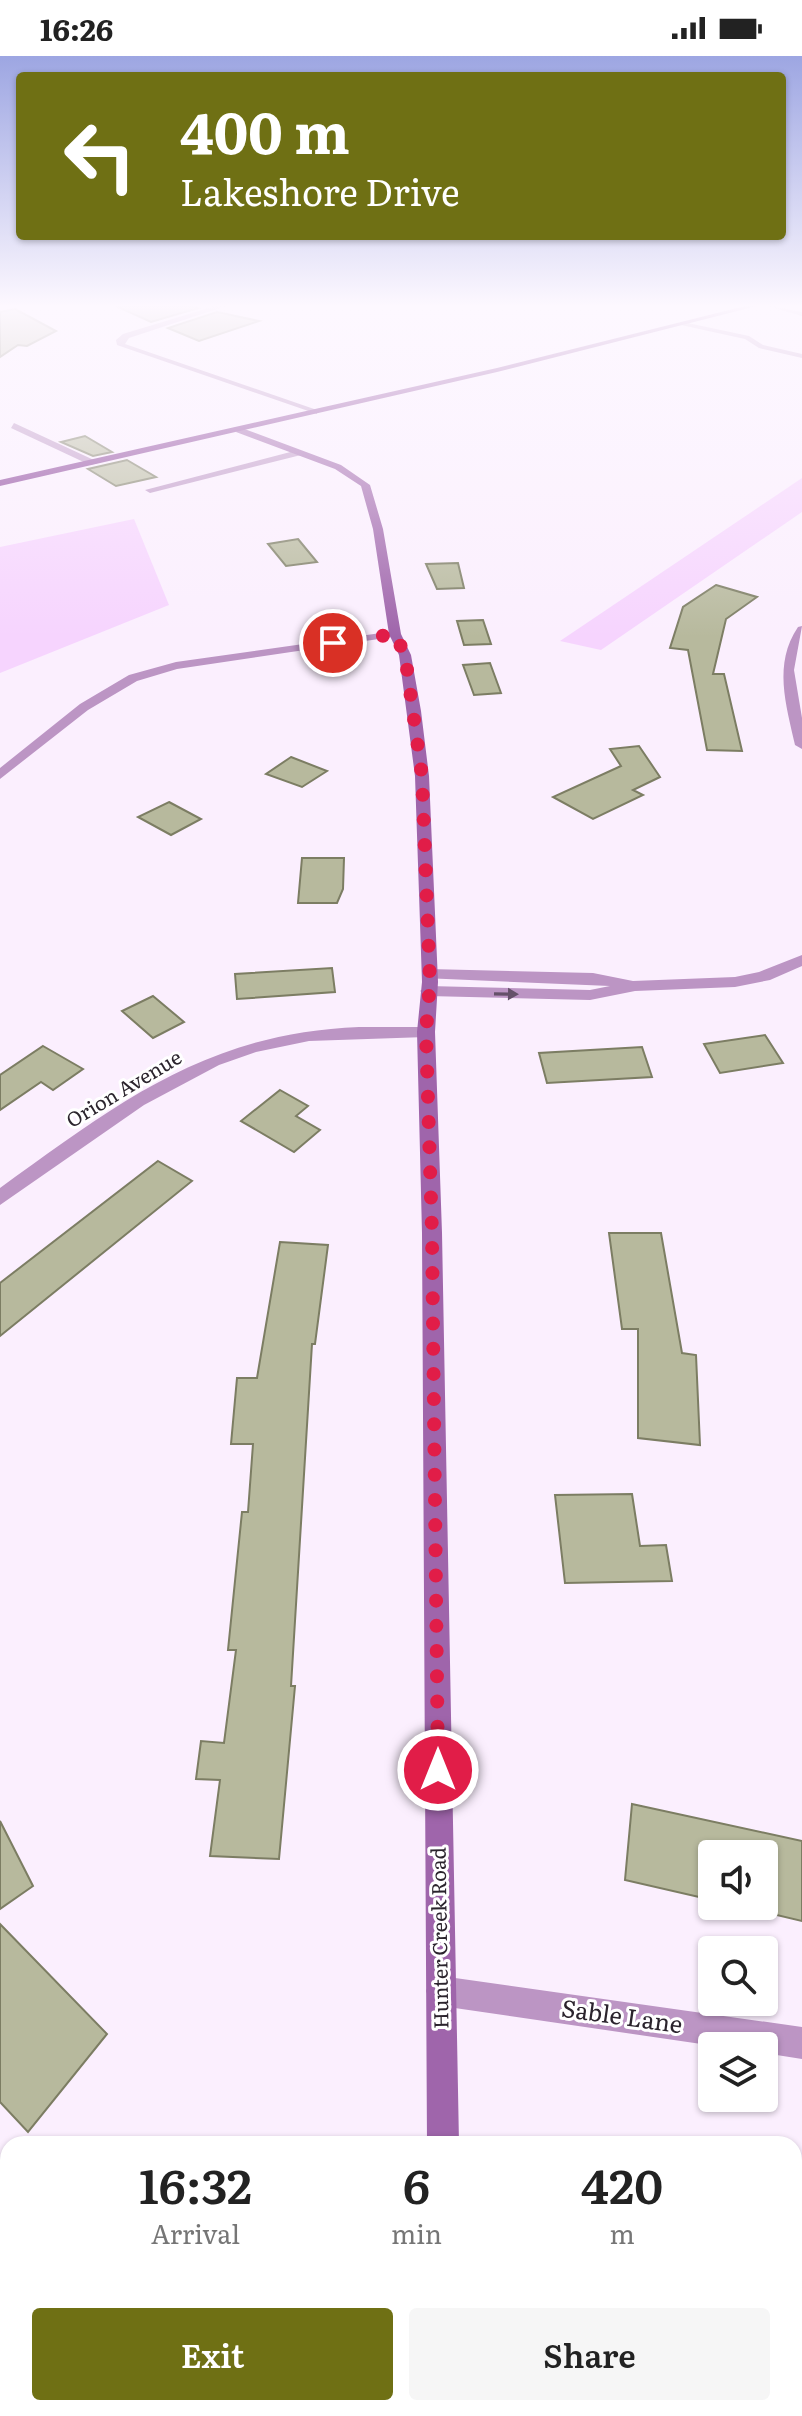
<!DOCTYPE html>
<html lang="en">
<head>
<meta charset="utf-8">
<style>
  body { margin:0; font-family:Literata,serif; background:#f6f6f6; color:#222; height:100vh; display:flex; flex-direction:column; font-size:30px; white-space:nowrap }
  * { box-sizing:border-box; margin:0 }
  p { font-size:26px; color:#767676 }
  .icon { flex:none; width:44px; height:44px; fill:none; stroke:currentColor; stroke-width:2; stroke-linecap:round; stroke-linejoin:round }
  .map { position:relative; flex:1; overflow:hidden }
  .details { position:absolute; left:0px; top:2080px; width:802px; height:280px; display:flex; flex-direction:column; background:#fff; border-radius:24px 24px 0 0; box-shadow:0 2px 6px #0004 }
  .details>* { flex:none }
  .guide { position:absolute; left:16px; top:16px; width:770px; height:168px; border-radius:8px; box-shadow:0 2px 6px #0004; background:#6f7014; color:#fff; overflow:hidden }
  .tools { position:absolute; left:698px; top:1784px; display:grid; gap:16px }
  .tools a { display:grid; place-items:center; width:80px; height:80px; border-radius:8px; background:#fff; box-shadow:0 2px 6px #0004; font-size:40px }
  .pin { position:absolute; display:grid; place-items:center; width:68px; height:68px; color:#fff; margin:-34px; border:4px solid #fff; border-radius:50%; box-shadow:0 2px 8px #0007 }
  .me { position:absolute; width:88px; margin:-44px; rotate:0deg; stroke-linejoin:round; filter:drop-shadow(0 0 6px #0008) }
  .turn { display:flex; align-items:center; gap:28px; height:168px; padding:0 32px; font-size:36px }
  .turn .icon { width:104px; height:104px; stroke-width:2.5 }
  .turn b { display:block; font-size:56px; line-height:68px }
  .eta { display:flex; justify-content:space-evenly; align-items:center; height:136px; text-align:center }
  .eta b { font-size:48px; font-weight:600; line-height:56px }
  .primary-button { display:flex; gap:16px; margin-top:auto; padding:16px 32px }
  .primary-button a { flex:1; height:92px; border-radius:8px; background:#6f7014; color:#fff; font-size:32px; font-weight:600; line-height:92px; text-align:center }
  .primary-button a+a { background:#f6f6f6; color:#222 }
  .status { display:flex; justify-content:space-between; align-items:center; height:56px; padding:0 40px; background:#fff; direction:ltr }
  .status svg { height:22px; fill:currentColor }
  .map>svg:first-child { display:block }
</style>
</head>
<body>
<div class="status"><b>16:26</b><svg viewBox="0 0 49 12"><path d="M0 12V9h3v3zM5 12V6h3v6zM10 12V3h3v9zM15 12V0h3v12zM26 1h20v11H26zM47 4h2v5h-2z"/></svg></div>
<div class="map">
<svg width="802" height="2360" viewBox="0 0 802 2360">
  <rect width="100%" height="100%" fill="#fbeffe"/>
  <!-- green -->
  <g fill="#f6d4fe">
    <polygon points="802,422 802,456 601,594 560,585"/>
    <polygon points="134,463 169,549 0,617 0,491"/>
  </g>
  <!-- building -->
  <g fill="#b7b99d" stroke="#7c7d63" stroke-width="2">
    <polygon points="116,250 190,250 198,252 151,266"/>
    <polygon points="15,253 56,275 27,290 18,289 0,301 0,256"/>
    <polygon points="217,256 259,265 199,285 168,272"/>
    <polygon points="85,380 112,396 93,400 61,386"/>
    <polygon points="127,404 156,421 116,430 88,413"/>
    <polygon points="298,483 317,506 286,510 268,488"/>
    <polygon points="458,507 464,532 437,533 426,508"/>
    <polygon points="716,529 757,541 726,563 713,618 724,618 742,695 707,694 688,594 670,592 683,551"/>
    <polygon points="483,564 491,588 464,589 457,565"/>
    <polygon points="490,607 501,637 474,639 463,609"/>
    <polygon points="639,690 660,721 633,734 643,739 593,763 553,741 621,710 610,693"/>
    <polygon points="291,701 327,715 302,731 266,718"/>
    <polygon points="169,746 201,763 171,779 138,761"/>
    <polygon points="302,802 344,802 343,833 337,847 298,847"/>
    <polygon points="332,912 335,936 237,943 235,918"/>
    <polygon points="153,940 184,966 153,982 122,955"/>
    <polygon points="765,979 783,1007 720,1017 704,988"/>
    <polygon points="43,990 83,1013 53,1034 41,1026 0,1054 0,1019"/>
    <polygon points="642,991 652,1021 547,1027 539,997"/>
    <polygon points="280,1034 308,1050 296,1060 320,1074 294,1096 241,1065"/>
    <polygon points="158,1105 192,1125 0,1280 0,1227"/>
    <polygon points="609,1177 661,1177 682,1297 696,1299 700,1389 638,1382 638,1273 622,1273"/>
    <polygon points="280,1186 328,1189 315,1288 312,1288 291,1630 295,1630 279,1803 210,1800 220,1724 196,1723 201,1685 224,1687 236,1594 228,1594 242,1456 248,1456 253,1388 231,1388 237,1322 257,1322"/>
    <polygon points="632,1438 640,1490 666,1489 672,1525 565,1527 555,1439"/>
    <polygon points="632,1748 802,1785 802,1865 764,1856 764,1798 712,1798 712,1844 625,1824"/>
    <polygon points="0,1765 33,1830 0,1853"/>
    <polygon points="0,1868 107,1978 28,2076 0,2046"/>
  </g>
  <g fill="none" stroke-linecap="round" stroke-linejoin="round">
    <!-- lane -->
    <g fill="#bc95c4" fill-rule="evenodd">
      <polygon points="770,250 802,256 802,260 771,251"/>
      <polygon points="683,266 749,280 763,289 802,298 802,302 759,292 745,283 681,269"/>
    </g>
    <!-- street -->
    <g fill="#bc95c4" fill-rule="evenodd">
      <polygon points="215,250 226,250 129,282 125,288 317,354 317,358 117,289 116,284 123,278"/>
      <polygon points="14,367 96,405 98,407 90,409 11,372"/>
      <polygon points="298,394 301,399 150,437 145,434"/>
      <path d="M 802,570 L 794,614 L 802,662 L 802,693 L 795,689 C 786,648 773,608 798,571 Z"/>
      <polygon points="395,575 401,578 399,580 177,613 137,625 88,654 0,723 0,712 80,648 129,619 176,606"/>
      <polygon points="802,899 802,910 770,924 735,931 635,935 590,944 428,940 420,935 428,930 590,934 610,930 423,922 423,914 429,913 593,917 633,925 735,921 759,916"/>
      <path d="M 359,971 L 426,971 L 435,976 L 426,981 L 309,985 L 256,996 L 219,1009 L 144,1049 L 0,1149 L 0,1132 C 118,1047 207,977 359,971 Z"/>
      <polygon points="441,1920 802,1971 802,2003 764,1997 764,1990 715,1990 441,1950 430,1946 426,1935 430,1924"/>
    </g>
    <!-- secondary -->
    <g fill="#9f65ab" fill-rule="evenodd">
      <polygon points="239,371 341,409 370,429 383,473 401,578 411,599 421,655 429,720 438,926 435,976 442,1177 459,2088 427,2088 422,1177 417,976 422,926 415,720 399,599 389,578 373,473 361,430 335,413 236,376"/>
      <rect x="429" y="2352" width="36" height="8"/>
    </g>
    <!-- primary -->
    <polygon fill="#894098" fill-rule="evenodd" points="745,250 757,250 497,316 0,430 0,424 497,312"/>
  </g>
  <!-- one-way arrows -->
  <defs><path id="oneway-solid" d="M-6-.8H1V-3.2L6.5 0L1 3.2V.8H-6Z" transform="scale(2)"/></defs>
  <use fill="#655169" href="#oneway-solid" transform="translate(506 938) rotate(1)"/>
  <!-- sky -->
  <linearGradient id="sky" x2="0" y2="1"><stop stop-color="#9da6e2"/><stop offset="0.43" stop-color="#fdf8ff"/><stop offset="1" stop-color="#fdf8ff" stop-opacity="0"/></linearGradient>
  <rect width="802" height="581" fill="url(#sky)"/>
  <g fill="none" stroke-linecap="round" stroke-linejoin="round">
    <!-- route -->
    <polyline stroke="#e11d48" stroke-width="14" stroke-dasharray="0 25.2" points="333,587 395,578 405,599 422,720 430,926 426,976 432,1177 438,1714"/>
  </g>
  <g text-anchor="middle" stroke-width="6" stroke-linejoin="round" paint-order="stroke">
    <!-- street labels -->
    <g font-size="20" fill="#2b242d" stroke="#fff">
      <text transform="translate(124 1033) rotate(-31)" y="7">Orion Avenue</text>
      <text transform="translate(440 1882) rotate(-91)" y="7">Hunter Creek Road</text>
    </g>
    <!-- near-street labels -->
    <g font-size="24" fill="#2b242d" stroke="#fff">
      <text transform="translate(622 1961) rotate(8)" y="8">Sable Lane</text>
    </g>
  </g>
</svg>
<div class="tools">
<a><svg class="icon" aria-label="sound" viewBox="0 0 24 24"><path d="M4 9h4l5-4v14l-5-4H4zM17 9q2 3 0 6"/></svg></a>
<a><svg class="icon" aria-label="search" viewBox="0 0 24 24"><circle cx="10" cy="10" r="6"/><path d="M15 15l6 6"/></svg></a>
<a><svg class="icon" aria-label="layers" viewBox="0 0 24 24"><path d="M12 4l9 5-9 5-9-5zM3 14l9 5 9-5"/></svg></a>
</div>
<div class="pin" style="left:333px;top:587px;background:#d93025"><svg class="icon" aria-label="arrive" viewBox="0 0 24 24"><path d="M6 21V4h12l-3 4 3 4H6"/></svg></div>
<svg class="me" style="left:438px;top:1714px" viewBox="-20 -20 40 40"><circle r="17" fill="#e11d48" stroke="#fff" stroke-width="3"/><path d="M0-11L8 9 0 5-8 9z" fill="#fff"/></svg>
<div class="guide">
<div class="turn"><svg class="icon" aria-label="left" viewBox="0 0 24 24"><path d="M17 20v-9H6M10 6l-5 5 5 5"/></svg><div><b>400 m</b>Lakeshore Drive</div></div>
</div>
<section class="details">
<div class="eta">
<div><b>16:32</b><p>Arrival</p></div>
<div><b>6</b><p>min</p></div>
<div><b>420</b><p>m</p></div>
</div>
<div class="primary-button"><a>Exit</a><a>Share</a></div>
</section>
</div>
</body>
</html>
